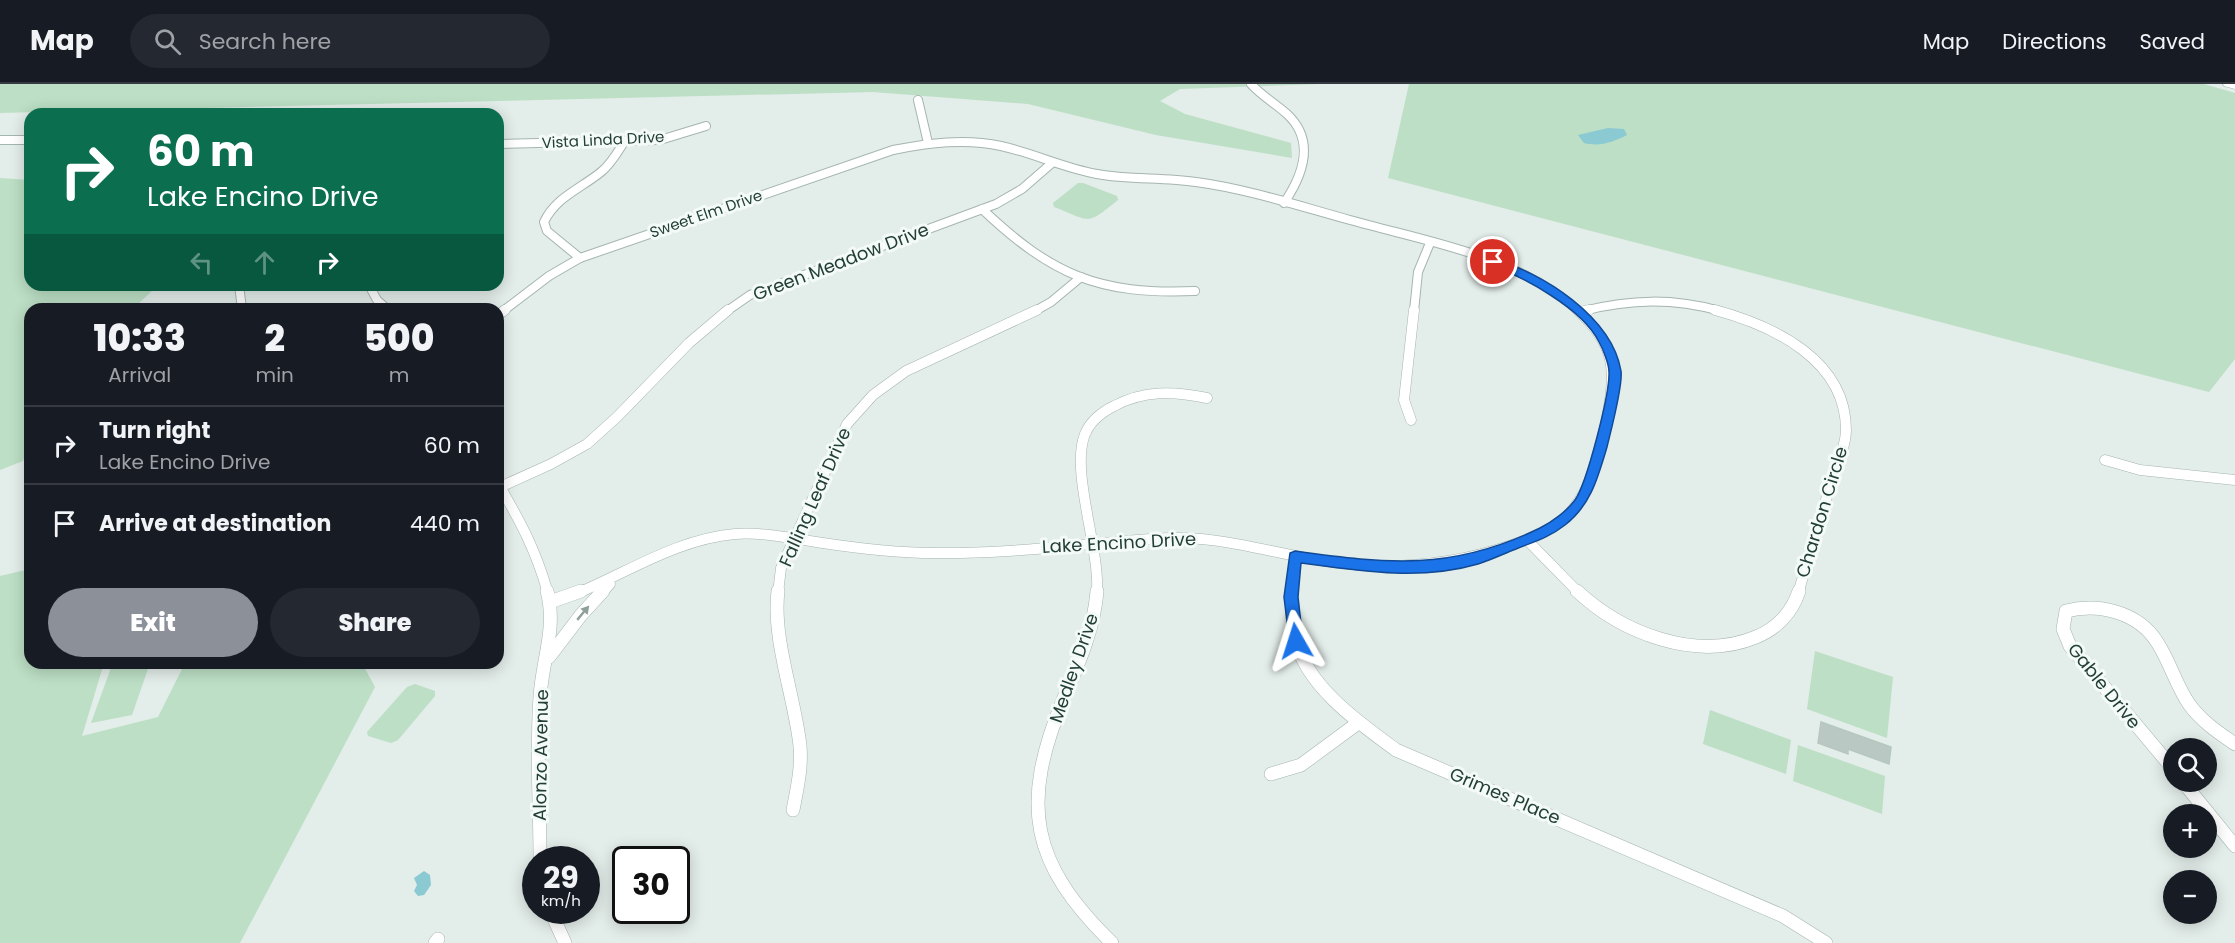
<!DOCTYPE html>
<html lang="en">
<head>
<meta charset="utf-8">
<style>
  body { margin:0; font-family:Poppins,sans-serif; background:#242831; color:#f1f3f6; height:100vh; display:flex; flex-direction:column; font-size:22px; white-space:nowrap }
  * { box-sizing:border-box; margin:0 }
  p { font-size:20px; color:#9ea1a6 }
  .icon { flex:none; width:33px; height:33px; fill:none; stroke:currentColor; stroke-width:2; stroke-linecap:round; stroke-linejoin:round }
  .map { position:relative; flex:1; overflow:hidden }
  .side { position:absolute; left:24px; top:219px; width:480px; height:366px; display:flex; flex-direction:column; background:#171b24; border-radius:18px; box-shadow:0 3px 15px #0003 }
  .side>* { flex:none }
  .hud { position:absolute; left:24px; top:24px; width:480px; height:183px; border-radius:18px; box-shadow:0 3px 15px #0003; background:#0b6e4f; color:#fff; overflow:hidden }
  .buttons { position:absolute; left:2163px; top:654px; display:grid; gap:12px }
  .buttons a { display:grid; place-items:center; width:54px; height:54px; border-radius:50%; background:#171b24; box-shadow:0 3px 15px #0003; font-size:30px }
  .speed { position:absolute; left:522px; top:762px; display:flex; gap:12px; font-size:30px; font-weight:700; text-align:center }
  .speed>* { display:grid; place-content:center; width:78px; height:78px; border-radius:50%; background:#171b24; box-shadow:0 3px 15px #0003; line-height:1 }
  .speed small { font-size:15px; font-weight:400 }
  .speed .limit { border:3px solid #111; border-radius:9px; background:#fff; color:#111 }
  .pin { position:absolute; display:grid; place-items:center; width:51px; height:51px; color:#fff; margin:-26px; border:3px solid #fff; border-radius:50%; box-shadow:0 2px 6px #0007 }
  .me { position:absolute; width:66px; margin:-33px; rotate:354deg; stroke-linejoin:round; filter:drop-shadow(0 0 4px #0008) }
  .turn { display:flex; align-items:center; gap:21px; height:126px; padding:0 24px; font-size:27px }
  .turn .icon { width:78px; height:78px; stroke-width:2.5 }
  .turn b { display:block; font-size:42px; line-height:51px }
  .lanes { display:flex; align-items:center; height:57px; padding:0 24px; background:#0003; justify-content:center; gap:30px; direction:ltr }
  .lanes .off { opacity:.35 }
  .eta { display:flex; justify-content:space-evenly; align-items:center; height:102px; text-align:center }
  .eta b { font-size:36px; font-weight:800; line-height:42px }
  .button { display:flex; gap:12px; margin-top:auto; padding:12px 24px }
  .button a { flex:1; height:69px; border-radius:36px; background:#8c9099; color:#fff; font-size:24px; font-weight:800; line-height:69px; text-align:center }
  .button a+a { background:#242831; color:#f1f3f6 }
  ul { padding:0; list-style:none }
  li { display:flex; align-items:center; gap:18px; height:78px; padding:0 24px; border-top:2px solid #363941 }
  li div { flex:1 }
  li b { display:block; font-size:22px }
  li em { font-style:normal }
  header { display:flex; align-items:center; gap:36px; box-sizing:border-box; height:84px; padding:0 30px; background:#171b24; border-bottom:2px solid #363941 }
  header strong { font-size:28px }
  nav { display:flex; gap:33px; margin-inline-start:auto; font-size:21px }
  .search { width:420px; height:54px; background:#242831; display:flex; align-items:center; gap:15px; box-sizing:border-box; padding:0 21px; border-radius:33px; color:#9ea1a6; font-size:22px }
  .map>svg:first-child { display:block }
</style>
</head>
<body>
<header>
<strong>Map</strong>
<div class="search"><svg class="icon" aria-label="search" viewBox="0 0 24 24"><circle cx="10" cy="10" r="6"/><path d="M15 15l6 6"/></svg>Search here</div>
<nav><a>Map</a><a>Directions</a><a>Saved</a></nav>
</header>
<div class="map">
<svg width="2235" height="859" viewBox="0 0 2235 859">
  <rect width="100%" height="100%" fill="#e3ede9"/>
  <!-- green -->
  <g fill="#bcdfc5">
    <polygon points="0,0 1319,0 1180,5 1160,17 1185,30 1291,59 1292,74 1156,51 1028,20 873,8 165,25 152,30 76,30 76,27 0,29"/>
    <polygon points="1409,0 2204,0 2235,9 2235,275 2209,308 1388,94"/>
    <polygon points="0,94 30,96 30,201 158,201 133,225 30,225 30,359 23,377 0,386"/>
    <path d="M 1078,99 L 1083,99 L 1117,112 L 1118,116 C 1085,142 1093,138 1054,123 L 1053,119 Z"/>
    <polygon points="30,485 30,579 104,579 82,652 158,633 185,579 362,579 375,603 240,859 0,859 0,492"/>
    <polygon points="1815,567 1893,593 1887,654 1807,625"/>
    <polygon points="121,579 150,579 132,631 91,639 112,581"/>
    <polygon points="415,600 435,607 435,612 398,656 391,659 368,652 367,648 407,603"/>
    <polygon points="1710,626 1791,656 1786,690 1703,660"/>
    <polygon points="1798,661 1885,692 1882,730 1793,697"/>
  </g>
  <!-- water -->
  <g fill="#8bc9d3">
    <path d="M 1608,44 L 1624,45 L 1627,51 C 1613,58 1600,63 1584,59 L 1578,51 Z"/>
    <polygon points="424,787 430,791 431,801 424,811 418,812 414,807 417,801 414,794"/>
  </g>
  <!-- building -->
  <polygon fill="#b9c8c2" stroke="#b6c7c0" stroke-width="1.5" points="1821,638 1891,663 1889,680 1848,665 1848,670 1818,659"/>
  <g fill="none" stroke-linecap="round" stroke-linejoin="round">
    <!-- minor-far2 casing -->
    <g stroke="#a5b5b0" stroke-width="10">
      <g id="minor-far2">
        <path d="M 1251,0 C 1262,12 1276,20 1287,30 C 1316,57 1303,91 1284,119"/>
        <polyline points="918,16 928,59"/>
        <polyline points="0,56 30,56"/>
        <polyline points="498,60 660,56 706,42"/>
        <path d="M 982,125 C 1052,191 1098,211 1195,207"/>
        <path d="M 580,174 L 547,147 L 544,138 C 556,113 580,105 601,88 C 611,80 617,69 624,58"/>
        <polyline points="239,201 242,225"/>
        <polyline points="369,201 377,216 387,225"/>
        <path d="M 503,227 L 549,192 L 580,174 L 893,66 C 929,59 965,54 1001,62 C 1033,69 1064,84 1097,90 C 1129,96 1163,93 1196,98 C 1248,105 1299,122 1350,136 C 1428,158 1516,171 1579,227"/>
        <polyline points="727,227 750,211 996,120 1022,105 1052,79"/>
        <polyline points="1035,227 1051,218 1081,193"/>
        <polyline points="1414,227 1418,188 1430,159"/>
        <path d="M 1583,227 C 1631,215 1673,214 1720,227"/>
      </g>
    </g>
    <!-- minor-far1 casing -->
    <g stroke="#a5b5b0" stroke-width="11">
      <g id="minor-far1">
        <path d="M 1715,226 C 1774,242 1846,276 1846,346 C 1846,362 1837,380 1832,395 C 1821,433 1810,471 1798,509"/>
        <polyline points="1580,228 1589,226"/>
        <polyline points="498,231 505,226"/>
        <polyline points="1411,336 1404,316 1414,226"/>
        <polyline points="2105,376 2140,386 2235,396"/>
        <path d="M 498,399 C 521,439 535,464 548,509"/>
        <polyline points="500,403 551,380 587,360 617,333 689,259 728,226"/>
        <polyline points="1527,456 1579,509"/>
        <path d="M 578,509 C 630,487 678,455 735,450 C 762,448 789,454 816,458 C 855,464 894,469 934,469 C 990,470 1046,464 1102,459 C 1129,457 1156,453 1183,454 C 1229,455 1273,469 1318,476 C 1384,487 1446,483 1509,462 C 1533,454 1557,445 1573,425 C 1592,402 1599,372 1605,344 C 1615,292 1620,264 1577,226"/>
        <polyline points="602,509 610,500"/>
        <polyline points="778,509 781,484 847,340 873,311 906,287 1037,226"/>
        <path d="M 1097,509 C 1100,464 1070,387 1085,350 C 1090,338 1102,328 1114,322 C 1144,306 1174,307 1207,314"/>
        <polyline points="1292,509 1295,472"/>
      </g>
    </g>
    <!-- minor casing -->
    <g stroke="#a5b5b0" stroke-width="14">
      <g id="minor">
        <path d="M 778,507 C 772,555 795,614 800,662 C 802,684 797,705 793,726"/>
        <path d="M 1097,507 C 1094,546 1078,581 1063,616 C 1020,721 1030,779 1112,859"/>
        <path d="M 1292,507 C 1292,523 1292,539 1295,554 C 1306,602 1359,639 1396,666 L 1783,832 L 1826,859"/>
        <path d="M 1577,507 C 1622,549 1696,578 1756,553 C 1776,545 1792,529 1799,507"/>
        <polyline points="550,518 581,507"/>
        <polyline points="549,573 581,531 603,507"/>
        <path d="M 2174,686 L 2070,562 L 2063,545 L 2066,527 C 2099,519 2138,528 2157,558 C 2170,578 2176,601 2189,620 C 2201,637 2219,649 2235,660"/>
        <polyline points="1271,690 1301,681 1358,639"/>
        <polyline points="2183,698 2235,762"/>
        <path d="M 540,776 C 540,722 536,667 540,613 C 542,577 557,544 547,507"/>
        <polyline points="550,826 565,859"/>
        <polyline points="435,859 438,855"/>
      </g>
    </g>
    <!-- secondary casing -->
    <g stroke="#a1b9b1" stroke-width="1">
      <polygon id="secondary" points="2223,0 2235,0 2235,5 2224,2"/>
    </g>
    <!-- minor-far2 -->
    <use href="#minor-far2" stroke="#fff" stroke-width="8"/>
    <!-- minor-far1 -->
    <use href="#minor-far1" stroke="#fff" stroke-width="10"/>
    <!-- minor -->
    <use href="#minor" stroke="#fff" stroke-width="13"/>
    <!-- secondary -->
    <use href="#secondary" fill="#fff" fill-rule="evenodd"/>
  </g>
  <!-- one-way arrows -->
  <defs><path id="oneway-solid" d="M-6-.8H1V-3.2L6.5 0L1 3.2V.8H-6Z" transform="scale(1.5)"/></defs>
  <use fill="#909f9b" href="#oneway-solid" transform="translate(583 529) rotate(-50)"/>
  <!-- route -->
  <path fill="#1a73e8" stroke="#114b97" stroke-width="1.5" d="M 1493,175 C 1542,188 1612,233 1621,287 C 1623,302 1611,346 1607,363 C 1598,393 1591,421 1565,441 C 1550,453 1533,458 1516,465 C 1503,470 1491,476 1478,480 C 1420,497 1359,487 1301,479 L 1298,513 L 1303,557 L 1301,562 L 1290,562 L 1284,513 L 1290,469 L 1295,467 C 1388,480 1452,487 1540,444 C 1552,438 1567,427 1575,416 C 1587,399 1610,309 1609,288 C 1609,280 1603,265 1599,258 C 1583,225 1523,192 1489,181 L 1489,176 Z"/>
  <g text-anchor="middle" stroke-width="6" stroke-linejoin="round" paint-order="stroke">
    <!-- far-street labels -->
    <g font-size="15" fill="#223f37" stroke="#f4faf7">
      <text transform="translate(603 56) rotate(-3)" y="5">Vista Linda Drive</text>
      <text transform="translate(706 130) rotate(-19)" y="5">Sweet Elm Drive</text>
    </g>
    <!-- street labels -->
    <g font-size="18" fill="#223f37" stroke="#f4faf7">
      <text transform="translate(841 178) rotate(-21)" y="6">Green Meadow Drive</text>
      <text transform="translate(815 413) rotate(-66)" y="6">Falling Leaf Drive</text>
      <text transform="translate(1822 428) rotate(-73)" y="6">Chardon Circle</text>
      <text transform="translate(1119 459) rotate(-3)" y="6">Lake Encino Drive</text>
      <text transform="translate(1074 584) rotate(-71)" y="6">Medley Drive</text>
      <text transform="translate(2104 602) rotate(51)" y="6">Gable Drive</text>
      <text transform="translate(541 671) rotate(-89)" y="6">Alonzo Avenue</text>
      <text transform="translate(1505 712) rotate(23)" y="6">Grimes Place</text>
    </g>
  </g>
</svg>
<div class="buttons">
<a><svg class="icon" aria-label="search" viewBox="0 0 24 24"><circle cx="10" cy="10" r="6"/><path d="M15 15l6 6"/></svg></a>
<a>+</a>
<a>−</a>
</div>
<div class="speed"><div>29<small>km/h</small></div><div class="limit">30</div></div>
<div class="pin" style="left:1493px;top:178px;background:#d93025"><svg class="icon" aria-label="arrive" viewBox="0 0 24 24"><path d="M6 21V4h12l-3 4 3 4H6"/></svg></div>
<svg class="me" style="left:1296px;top:557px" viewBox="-20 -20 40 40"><path d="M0-17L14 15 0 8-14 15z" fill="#1a73e8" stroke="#fff" stroke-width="4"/></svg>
<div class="hud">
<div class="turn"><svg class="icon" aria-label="right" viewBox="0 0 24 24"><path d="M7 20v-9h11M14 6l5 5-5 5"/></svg><div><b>60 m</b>Lake Encino Drive</div></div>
<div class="lanes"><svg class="icon off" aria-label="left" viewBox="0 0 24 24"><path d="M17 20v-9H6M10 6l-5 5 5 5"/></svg><svg class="icon off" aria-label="ahead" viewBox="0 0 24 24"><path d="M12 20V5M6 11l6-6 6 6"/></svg><svg class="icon" aria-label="right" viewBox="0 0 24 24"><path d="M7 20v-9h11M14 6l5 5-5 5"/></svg></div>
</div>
<section class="side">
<div class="eta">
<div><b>10:33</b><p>Arrival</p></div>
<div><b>2</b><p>min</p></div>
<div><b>500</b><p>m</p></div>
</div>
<ul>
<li><svg class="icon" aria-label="right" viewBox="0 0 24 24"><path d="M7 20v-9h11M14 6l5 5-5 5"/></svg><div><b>Turn right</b><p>Lake Encino Drive</p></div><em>60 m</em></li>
<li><svg class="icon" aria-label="arrive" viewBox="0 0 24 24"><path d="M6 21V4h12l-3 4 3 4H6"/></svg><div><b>Arrive at destination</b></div><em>440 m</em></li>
</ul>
<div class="button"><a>Exit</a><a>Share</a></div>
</section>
</div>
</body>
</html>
